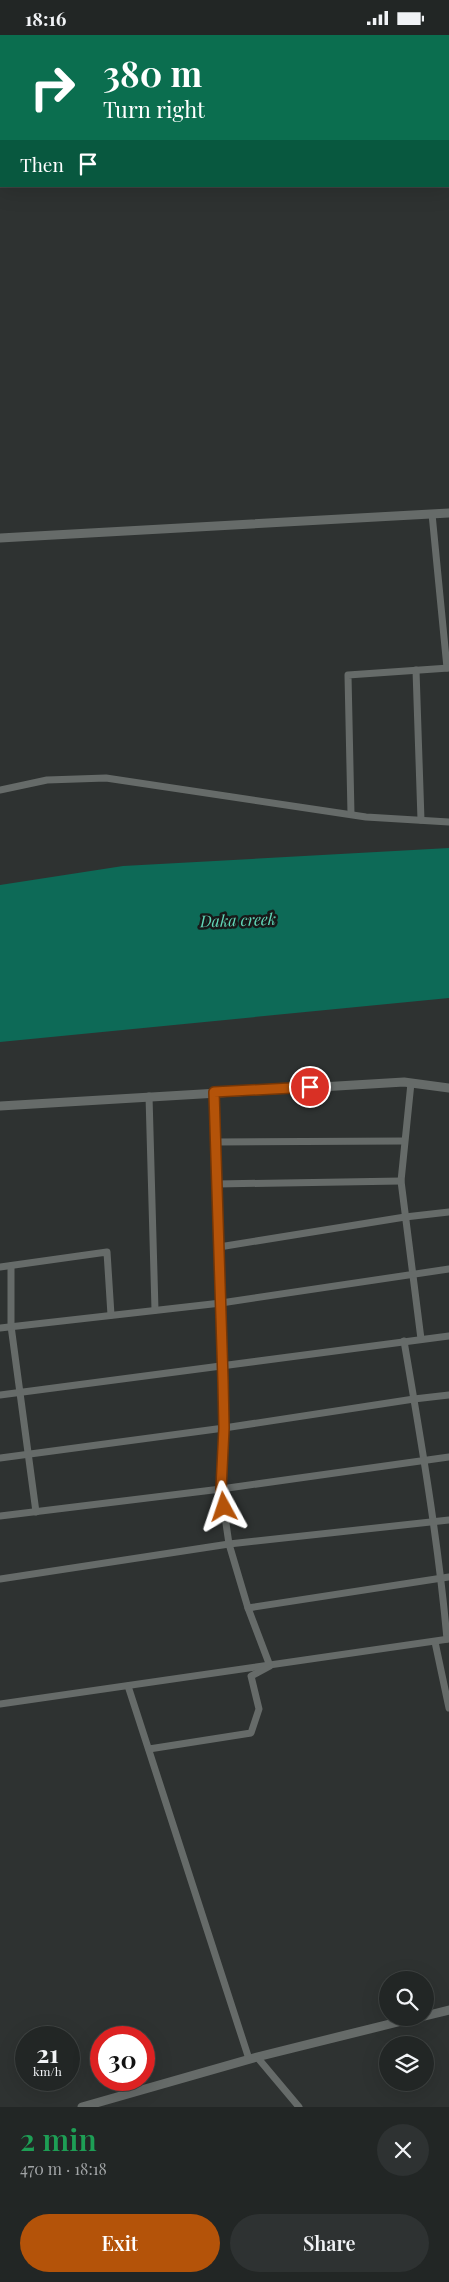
<!DOCTYPE html>
<html lang="en">
<head>
<meta charset="utf-8">
<style>
  body { margin:0; font-family:"Playfair Display",serif; background:#2e3232; color:#f1f3f6; height:100vh; display:flex; flex-direction:column; font-size:19px; white-space:nowrap }
  * { box-sizing:border-box; margin:0 }
  p { font-size:16px; color:#a2a5a7 }
  .icon { flex:none; width:28px; height:28px; fill:none; stroke:currentColor; stroke-width:2; stroke-linecap:round; stroke-linejoin:round }
  .map { position:relative; height:2072px; overflow:hidden }
  .side { display:flex; flex-direction:column; background:#222625; flex:1 }
  .side>* { flex:none }
  .hud { position:absolute; left:0px; top:0px; width:450px; height:152px; box-shadow:0 5px 20px #0002,0 0 0 1px #3f4342; background:#0b6e4f; color:#fff; overflow:hidden }
  .controls { position:absolute; left:379px; top:1936px; display:grid; gap:10px }
  .controls a { display:grid; place-items:center; width:55px; height:55px; border-radius:50%; background:#222625; box-shadow:0 5px 20px #0002,0 0 0 1px #3f4342; font-size:25px }
  .speed { position:absolute; left:15px; top:1991px; display:flex; gap:10px; font-size:25px; font-weight:700; text-align:center }
  .speed>* { display:grid; place-content:center; width:65px; height:65px; border-radius:50%; background:#222625; box-shadow:0 5px 20px #0002,0 0 0 1px #3f4342; line-height:1 }
  .speed small { font-size:12px; font-weight:400 }
  .speed .limit { border:8px solid #d22; background:#fff; color:#111 }
  .pin { position:absolute; display:grid; place-items:center; width:42px; height:42px; color:#fff; margin:-21px; border:2px solid #fff; border-radius:50%; box-shadow:0 1px 5px #0007 }
  .me { position:absolute; width:55px; margin:-28px; rotate:355deg; stroke-linejoin:round; filter:drop-shadow(0 0 4px #0008) }
  .turn { display:flex; align-items:center; gap:18px; height:105px; padding:0 20px; font-size:22px }
  .turn .icon { width:65px; height:65px; stroke-width:2.5 }
  .turn b { display:block; font-size:35px; line-height:42px }
  .then { display:flex; align-items:center; height:48px; padding:0 20px; background:#0003; gap:10px; font-size:19px }
  .round { display:grid; place-items:center; flex:none; width:52px; height:52px; border-radius:26px; background:#2e3232 }
  .headline { display:flex; align-items:center; justify-content:space-between; height:85px; padding:0 20px }
  h1 { font-size:30px; font-weight:600; line-height:38px; color:#1e9e55 }
  .action { display:flex; gap:10px; margin-top:auto; padding:10px 20px }
  .action a { flex:1; height:58px; border-radius:30px; background:#b45309; color:#fff; font-size:20px; font-weight:600; line-height:58px; text-align:center }
  .action a+a { background:#2e3232; color:#f1f3f6 }
  .status { display:flex; justify-content:space-between; align-items:center; height:35px; padding:0 25px; background:#222625; direction:ltr }
  .status svg { height:14px; fill:currentColor }
  .map>svg:first-child { display:block }
</style>
</head>
<body>
<div class="status"><b>18:16</b><svg viewBox="0 0 49 12"><path d="M0 12V9h3v3zM5 12V6h3v6zM10 12V3h3v9zM15 12V0h3v12zM26 1h20v11H26zM47 4h2v5h-2z"/></svg></div>
<div class="map">
<svg width="449" height="2072" viewBox="0 0 449 2072">
  <rect width="100%" height="100%" fill="#2e3231"/>
  <!-- water -->
  <polygon fill="#0d6a57" points="449,813 449,963 0,1007 0,850 123,831"/>
  <g fill="none" stroke-linecap="round" stroke-linejoin="round">
    <!-- minor -->
    <g stroke="#666b69" stroke-width="7">
      <polyline points="432,479 447,633"/>
      <polyline points="416,635 421,785"/>
      <polyline points="0,755 47,745 106,743 366,782 449,787"/>
      <polyline points="351,779 348,640 449,633"/>
      <polyline points="411,1048 401,1146 421,1304"/>
      <polyline points="149,1061 155,1275"/>
      <polyline points="216,1107 404,1106"/>
      <polyline points="217,1149 401,1146"/>
      <polyline points="219,1212 405,1182 449,1177"/>
      <polyline points="11,1231 11,1291 36,1477"/>
      <polyline points="0,1232 107,1217 111,1280"/>
      <polyline points="0,1293 221,1268 449,1234"/>
      <path d="M 404,1306 C 421,1405 438,1504 447,1604"/>
      <polyline points="0,1360 449,1301"/>
      <polyline points="0,1423 224,1393 414,1364 449,1360"/>
      <polyline points="0,1481 221,1454 449,1422"/>
      <polyline points="0,1544 229,1509 449,1485"/>
      <polyline points="248,1573 449,1542"/>
      <polyline points="435,1607 449,1673"/>
      <polyline points="128,1651 249,2024"/>
      <polyline points="0,1669 449,1604"/>
      <polyline points="149,1714 251,1698 259,1674 251,1641 270,1631 248,1573 229,1509 221,1454 224,1393 215,1057"/>
      <polyline points="257,2022 299,2072"/>
    </g>
    <!-- tertiary -->
    <g stroke="#666b69" stroke-width="9">
      <polyline points="0,503 449,478"/>
      <polyline points="0,1071 404,1047 449,1053"/>
      <polyline points="425,1981 449,1975"/>
      <polyline points="82,2072 257,2022 418,1982"/>
    </g>
  </g>
  <g fill="none" stroke-linecap="round" stroke-linejoin="round">
    <!-- route casing -->
    <g stroke="#753606" stroke-width="12">
      <polyline id="route" points="224,1472 221,1454 224,1393 223,1346 214,1057 310,1052"/>
    </g>
    <!-- route -->
    <use href="#route" stroke="#b45309" stroke-width="9"/>
  </g>
  <g text-anchor="middle" stroke-width="5" stroke-linejoin="round" paint-order="stroke">
    <!-- water labels -->
    <g font-size="16" font-style="italic" fill="#62d7b8" stroke="#181919">
      <text transform="translate(238 885) rotate(-2)" y="6">Daka creek</text>
    </g>
  </g>
</svg>
<div class="controls">
<a><svg class="icon" aria-label="search" viewBox="0 0 24 24"><circle cx="10" cy="10" r="6"/><path d="M15 15l6 6"/></svg></a>
<a><svg class="icon" aria-label="layers" viewBox="0 0 24 24"><path d="M12 4l9 5-9 5-9-5zM3 14l9 5 9-5"/></svg></a>
</div>
<div class="speed"><div>21<small>km/h</small></div><div class="limit">30</div></div>
<div class="pin" style="left:310px;top:1052px;background:#d93025"><svg class="icon" aria-label="arrive" viewBox="0 0 24 24"><path d="M6 21V4h12l-3 4 3 4H6"/></svg></div>
<svg class="me" style="left:224px;top:1472px" viewBox="-20 -20 40 40"><path d="M0-17L14 15 0 8-14 15z" fill="#b45309" stroke="#fff" stroke-width="4"/></svg>
<div class="hud">
<div class="turn"><svg class="icon" aria-label="right" viewBox="0 0 24 24"><path d="M7 20v-9h11M14 6l5 5-5 5"/></svg><div><b>380 m</b>Turn right</div></div>
<div class="then">Then<svg class="icon" aria-label="arrive" viewBox="0 0 24 24"><path d="M6 21V4h12l-3 4 3 4H6"/></svg></div>
</div>
</div>
<section class="side">
<div class="headline"><div><h1>2 min</h1><p>470 m · 18:18</p></div><a class="round"><svg class="icon" aria-label="close" viewBox="0 0 24 24"><path d="M6 6l12 12M18 6L6 18"/></svg></a></div>
<div class="action"><a>Exit</a><a>Share</a></div>
</section>
</body>
</html>
